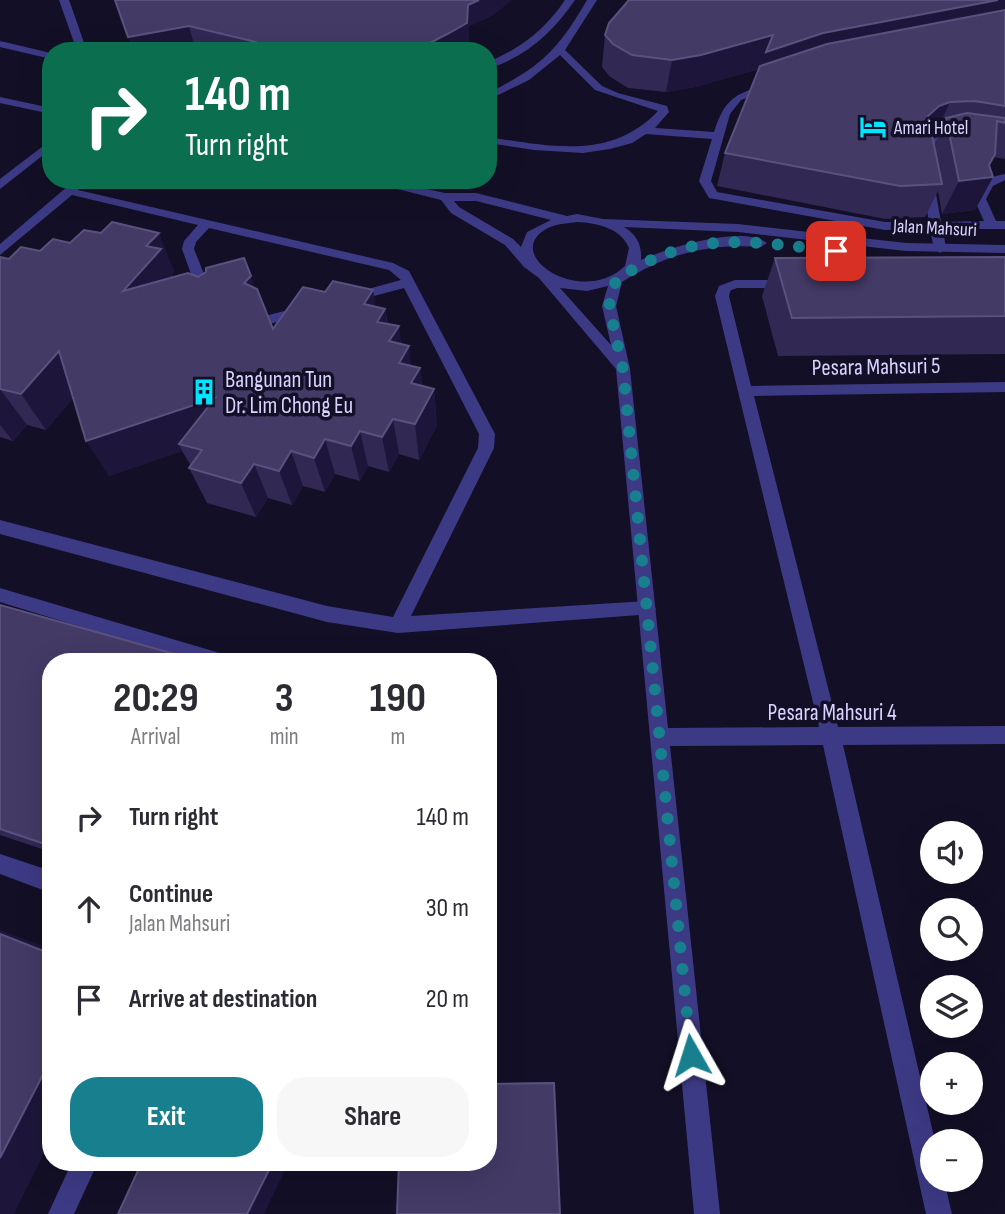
<!DOCTYPE html>
<html lang="en">
<head>
<meta charset="utf-8">
<style>
  body { margin:0; font-family:"Sofia Sans Condensed",sans-serif; background:#f7f7f7; color:#2b2b33; height:100vh; display:flex; flex-direction:column; font-size:26px; white-space:nowrap }
  * { box-sizing:border-box; margin:0 }
  p { font-size:23px; color:#7c7c81 }
  .icon { flex:none; width:38px; height:38px; fill:none; stroke:currentColor; stroke-width:2; stroke-linecap:round; stroke-linejoin:round }
  .map { position:relative; flex:1; overflow:hidden }
  .panel { position:absolute; left:42px; top:653px; width:455px; height:518px; display:flex; flex-direction:column; background:#fff; border-radius:28px; box-shadow:0 7px 28px #0002 }
  .panel>* { flex:none }
  .guide { position:absolute; left:42px; top:42px; width:455px; height:147px; border-radius:28px; box-shadow:0 7px 28px #0002; background:#0b6e4f; color:#fff; overflow:hidden }
  .buttons { position:absolute; left:920px; top:821px; display:grid; gap:14px }
  .buttons a { display:grid; place-items:center; width:63px; height:63px; border-radius:50%; background:#fff; box-shadow:0 7px 28px #0002; font-size:35px }
  .pin { position:absolute; display:grid; place-items:center; width:60px; height:60px; color:#fff; margin:-30px; border-radius:14px; box-shadow:0 4px 10px #0006 }
  .me { position:absolute; width:77px; margin:-38px; rotate:354deg; stroke-linejoin:round; filter:drop-shadow(0 0 5px #0008) }
  .turn { display:flex; align-items:center; gap:24px; height:147px; padding:0 28px; font-size:32px }
  .turn .icon { width:91px; height:91px; stroke-width:2.5 }
  .turn b { display:block; font-size:49px; line-height:60px }
  .eta { display:flex; justify-content:space-evenly; align-items:center; height:119px; text-align:center }
  .eta b { font-size:42px; font-weight:700; line-height:49px }
  .primary-button { display:flex; gap:14px; margin-top:auto; padding:14px 28px }
  .primary-button a { flex:1; height:80px; border-radius:28px; background:#187f8f; color:#fff; font-size:28px; font-weight:700; line-height:80px; text-align:center }
  .primary-button a+a { background:#f7f7f7; color:#2b2b33 }
  ul { padding:0; list-style:none }
  li { display:flex; align-items:center; gap:21px; height:91px; padding:0 28px }
  li div { flex:1 }
  li b { display:block; font-size:26px }
  li em { font-style:normal }
  .map>svg:first-child { display:block }
</style>
</head>
<body>
<div class="map">
<svg width="1005" height="1214" viewBox="0 0 1005 1214">
  <rect width="100%" height="100%" fill="#130f26"/>
  <g fill="none" stroke-linecap="round" stroke-linejoin="round">
    <!-- service -->
    <g fill="#3d3a85" fill-rule="evenodd">
      <polygon points="59,0 69,0 87,51 77,51"/>
      <path d="M 565,0 L 575,0 C 553,32 526,57 488,69 L 488,62 C 521,48 545,30 565,0 Z"/>
      <path d="M 587,0 L 597,0 L 565,50 L 602,86 L 618,93 L 667,106 L 669,112 L 655,128 L 714,132 C 725,98 736,93 770,84 L 775,87 L 741,100 L 730,114 L 711,181 L 717,192 L 885,222 L 929,222 L 916,148 C 939,126 978,139 1005,144 L 1005,150 L 951,143 L 928,149 L 941,222 L 984,221 L 974,199 C 980,182 988,177 1005,174 L 1005,180 L 993,186 L 986,199 L 996,221 L 1005,221 L 1005,229 L 943,229 L 946,249 L 940,253 L 934,249 L 930,229 L 885,230 L 709,198 L 699,181 L 712,139 L 646,134 L 632,143 L 610,149 L 583,153 L 534,150 L 488,143 L 488,137 C 549,146 611,161 658,111 L 595,90 L 560,55 L 529,80 L 488,100 L 488,93 C 541,67 558,50 587,0 Z"/>
      <polygon points="0,41 51,53 51,59 0,47"/>
      <polygon points="51,140 51,149 0,189 0,179"/>
      <polygon points="75,180 88,180 78,190 393,263 409,271 495,434 494,448 411,616 647,601 653,604 656,609 653,614 398,633 327,622 0,534 0,520 327,606 393,617 478,448 479,434 404,288 351,302 344,298 346,295 401,280 389,270 209,228 196,242 194,249 214,299 207,303 200,299 182,249 184,241 198,225 72,195 0,255 0,244"/>
      <polygon points="735,280 790,280 797,284 790,288 737,288 724,293 719,292 719,286"/>
      <polygon points="304,306 309,307 309,313 266,325 259,320 261,317"/>
      <polygon points="0,588 223,654 229,656 232,662 195,662 0,602"/>
      <polygon points="0,854 51,871 51,893 0,874"/>
      <polygon points="72,1162 98,1162 74,1214 48,1214"/>
    </g>
    <!-- minor -->
    <g fill="#3d3a85" fill-rule="evenodd">
      <polygon points="0,97 51,108 51,114 0,103"/>
      <path d="M 362,180 L 385,180 L 445,193 L 476,193 L 567,216 L 577,214 L 603,219 L 738,224 L 906,243 L 1005,245 L 1005,253 L 906,251 L 738,232 L 624,227 C 637,235 642,245 641,260 C 667,248 744,224 767,243 L 761,247 C 709,243 666,254 622,282 L 616,306 L 630,369 L 668,728 L 819,727 L 715,296 L 719,286 L 724,285 L 731,289 L 729,296 L 751,386 L 1005,382 L 1005,392 L 754,396 L 838,727 L 1005,726 L 1005,744 L 843,745 L 935,1141 L 933,1141 L 933,1180 L 944,1180 L 952,1214 L 926,1214 L 823,745 L 670,746 L 720,1214 L 694,1214 L 616,369 L 539,278 L 524,267 L 505,245 L 451,213 L 441,200 ZM 454,201 L 476,201 L 551,220 L 527,232 L 521,247 L 513,239 L 459,207 ZM 577,222 C 597,223 621,228 629,248 L 625,266 C 580,309 497,252 550,227 C 558,224 569,223 577,222 ZM 608,286 L 602,306 L 611,345 L 560,288 L 587,291 Z"/>
    </g>
  </g>
  <!-- wall -->
  <g fill="#312854" fill-rule="evenodd">
    <polygon points="115,0 495,14 469,26 468,45 457,51 208,51 195,48 178,51 133,51"/>
    <path d="M 1005,0 L 1005,159 L 993,157 L 989,165 L 993,177 L 975,210 L 942,214 L 938,191 L 925,217 L 885,219 L 717,186 L 725,153 L 759,69 L 695,87 L 666,92 L 628,88 L 609,76 L 602,67 L 605,35 ZM 935,135 L 939,135 L 934,145 L 932,136 Z"/>
    <polygon points="40,251 174,271 172,274 173,277 198,277 255,288 273,329 376,306 385,309 388,324 401,344 411,366 420,368 422,386 434,389 437,425 419,460 399,454 389,472 368,466 360,481 335,474 325,492 303,486 292,505 268,498 256,517 207,503 189,468 191,466 182,451 109,476 73,398 46,430 27,425 13,441 0,437 0,257 9,259"/>
    <polygon points="1005,257 1005,354 778,356 762,296 775,258"/>
    <polygon points="0,605 51,662 51,852 0,835"/>
    <polygon points="549,1082 554,1083 488,1162 488,1083"/>
  </g>
  <!-- shaded-wall -->
  <g fill="#1d163a">
    <polygon points="479,0 512,0 495,14 469,26 468,45 457,51 386,51"/>
    <polygon points="998,0 1005,0 1005,26 762,68 695,87 666,92 672,60 773,35"/>
    <polygon points="189,26 195,48 178,51 133,51 128,37"/>
    <polygon points="950,102 935,135 924,139 928,116 939,106"/>
    <polygon points="993,177 975,210 942,214 959,181"/>
    <polygon points="159,233 174,271 172,274 177,287 123,291 146,246"/>
    <polygon points="251,276 263,314 244,283"/>
    <polygon points="373,290 378,320 385,309 390,340 399,326 403,356 409,346 413,380 420,368 424,405 364,304"/>
    <polygon points="59,351 82,388 46,430 21,394"/>
    <polygon points="0,389 27,425 13,441 0,425"/>
    <polygon points="434,389 437,425 419,460 415,424"/>
    <polygon points="215,398 179,444 182,451 109,476 86,441"/>
    <polygon points="393,419 399,454 389,472 382,437"/>
    <polygon points="360,431 368,466 360,481 351,446"/>
    <polygon points="325,439 335,474 325,492 314,458"/>
    <polygon points="291,451 303,486 292,505 279,471"/>
    <polygon points="254,464 268,498 256,517 241,483"/>
    <polygon points="0,930 51,949 51,954 0,934"/>
    <polygon points="51,1059 51,1139 14,1214 0,1214 0,1158"/>
    <polygon points="273,1162 289,1162 264,1214 247,1214"/>
  </g>
  <!-- building -->
  <g fill="#433a66" stroke="#5a527e" stroke-width="2">
    <polygon points="115,0 479,0 468,5 467,23 449,33 430,43 386,51 307,51 299,48 254,51 256,42 189,26 128,37"/>
    <polygon points="629,0 998,0 823,33 766,52 773,35 701,55 672,60 632,55 613,44 605,35 609,23"/>
    <polygon points="1005,10 1005,106 975,101 950,102 939,106 928,116 942,184 900,186 725,153 760,66 827,44"/>
    <polygon points="967,113 1005,118 1005,123 997,121 995,154 989,165 993,177 959,181 946,118"/>
    <polygon points="112,222 159,233 146,246 161,249 123,291 188,273 198,277 206,272 206,268 244,258 251,276 244,283 257,289 273,329 303,287 325,292 333,281 373,290 364,304 385,309 377,322 399,326 389,341 409,346 399,363 420,368 411,383 434,389 415,424 393,419 382,437 360,431 351,446 325,439 314,458 291,451 279,471 254,464 241,483 189,468 202,450 179,444 215,398 86,441 59,351 21,394 0,389 0,257 9,259 21,247 40,251 53,239 70,243 84,230 101,233"/>
    <polygon points="1005,257 1005,316 792,318 775,258"/>
    <polygon points="0,605 203,662 51,662 51,846 0,829"/>
    <polygon points="0,934 51,954 51,1059 0,1158"/>
    <polygon points="554,1083 560,1214 397,1214 399,1162 488,1162 488,1084"/>
    <polygon points="142,1162 273,1162 247,1214 118,1214"/>
  </g>
  <g fill="none" stroke-linecap="round" stroke-linejoin="round">
    <!-- route -->
    <path stroke="#187f8f" stroke-width="12" stroke-dasharray="0 21.6" d="M 691,1055 L 623,369 L 609,306 L 616,280 C 693,228 750,242 836,251"/>
  </g>
  <!-- icons -->
  <defs>
    <g id="hotel-bare" transform="scale(2.1)"><path d="M-6-4.5h1.5V1H6V5H4.5V3h-9V5H-6ZM-4 0a1.8 1.8 0 1 1 3.6 0ZM.5 0V-2.5h3Q6-2.5 6 0Z" fill="#00e5ff" stroke="#130f26" stroke-width="2.5" paint-order="stroke"/></g>
    <g id="building-bare" transform="scale(2.1)"><path d="M-4-6H4V6H1V3H-1V6H-4ZM-2.5-4.3h1.7v1.8h-1.7ZM.8-4.3h1.7v1.8H.8ZM-2.5-1h1.7V.8h-1.7ZM.8-1h1.7V.8H.8Z" fill="#00e5ff" stroke="#130f26" stroke-width="2.5" paint-order="stroke"/></g>
  </defs>
  <g fill-rule="evenodd">
    <use href="#hotel-bare" x="873" y="127"/>
    <use href="#building-bare" x="204" y="392"/>
  </g>
  <g text-anchor="middle" stroke-width="7" stroke-linejoin="round" paint-order="stroke">
    <!-- far-poi labels -->
    <g font-size="19" fill="#d9d4ff" stroke="#130f26" text-anchor="start">
      <text x="894" y="134">Amari Hotel</text>
    </g>
    <!-- far-street labels -->
    <g font-size="19" fill="#d9d4ff" stroke="#130f26">
      <text transform="translate(935 227) rotate(3)" y="7">Jalan Mahsuri</text>
    </g>
    <!-- street labels -->
    <g font-size="23" fill="#d9d4ff" stroke="#130f26">
      <text transform="translate(876 366) rotate(-1)" y="8">Pesara Mahsuri 5</text>
      <text x="832" y="720">Pesara Mahsuri 4</text>
    </g>
    <!-- poi labels -->
    <g font-size="23" fill="#d9d4ff" stroke="#130f26" text-anchor="start">
      <text x="225" y="387">Bangunan Tun<tspan x="225" dy="26">Dr. Lim Chong Eu</tspan></text>
    </g>
  </g>
</svg>
<div class="buttons">
<a><svg class="icon" aria-label="sound" viewBox="0 0 24 24"><path d="M4 9h4l5-4v14l-5-4H4zM17 9q2 3 0 6"/></svg></a>
<a><svg class="icon" aria-label="search" viewBox="0 0 24 24"><circle cx="10" cy="10" r="6"/><path d="M15 15l6 6"/></svg></a>
<a><svg class="icon" aria-label="layers" viewBox="0 0 24 24"><path d="M12 4l9 5-9 5-9-5zM3 14l9 5 9-5"/></svg></a>
<a>+</a>
<a>−</a>
</div>
<div class="pin" style="left:836px;top:251px;background:#d93025"><svg class="icon" aria-label="arrive" viewBox="0 0 24 24"><path d="M6 21V4h12l-3 4 3 4H6"/></svg></div>
<svg class="me" style="left:691px;top:1055px" viewBox="-20 -20 40 40"><path d="M0-17L14 15 0 8-14 15z" fill="#187f8f" stroke="#fff" stroke-width="4"/></svg>
<div class="guide">
<div class="turn"><svg class="icon" aria-label="right" viewBox="0 0 24 24"><path d="M7 20v-9h11M14 6l5 5-5 5"/></svg><div><b>140 m</b>Turn right</div></div>
</div>
<section class="panel">
<div class="eta">
<div><b>20:29</b><p>Arrival</p></div>
<div><b>3</b><p>min</p></div>
<div><b>190</b><p>m</p></div>
</div>
<ul>
<li><svg class="icon" aria-label="right" viewBox="0 0 24 24"><path d="M7 20v-9h11M14 6l5 5-5 5"/></svg><div><b>Turn right</b></div><em>140 m</em></li>
<li><svg class="icon" aria-label="ahead" viewBox="0 0 24 24"><path d="M12 20V5M6 11l6-6 6 6"/></svg><div><b>Continue</b><p>Jalan Mahsuri</p></div><em>30 m</em></li>
<li><svg class="icon" aria-label="arrive" viewBox="0 0 24 24"><path d="M6 21V4h12l-3 4 3 4H6"/></svg><div><b>Arrive at destination</b></div><em>20 m</em></li>
</ul>
<div class="primary-button"><a>Exit</a><a>Share</a></div>
</section>
</div>
</body>
</html>
